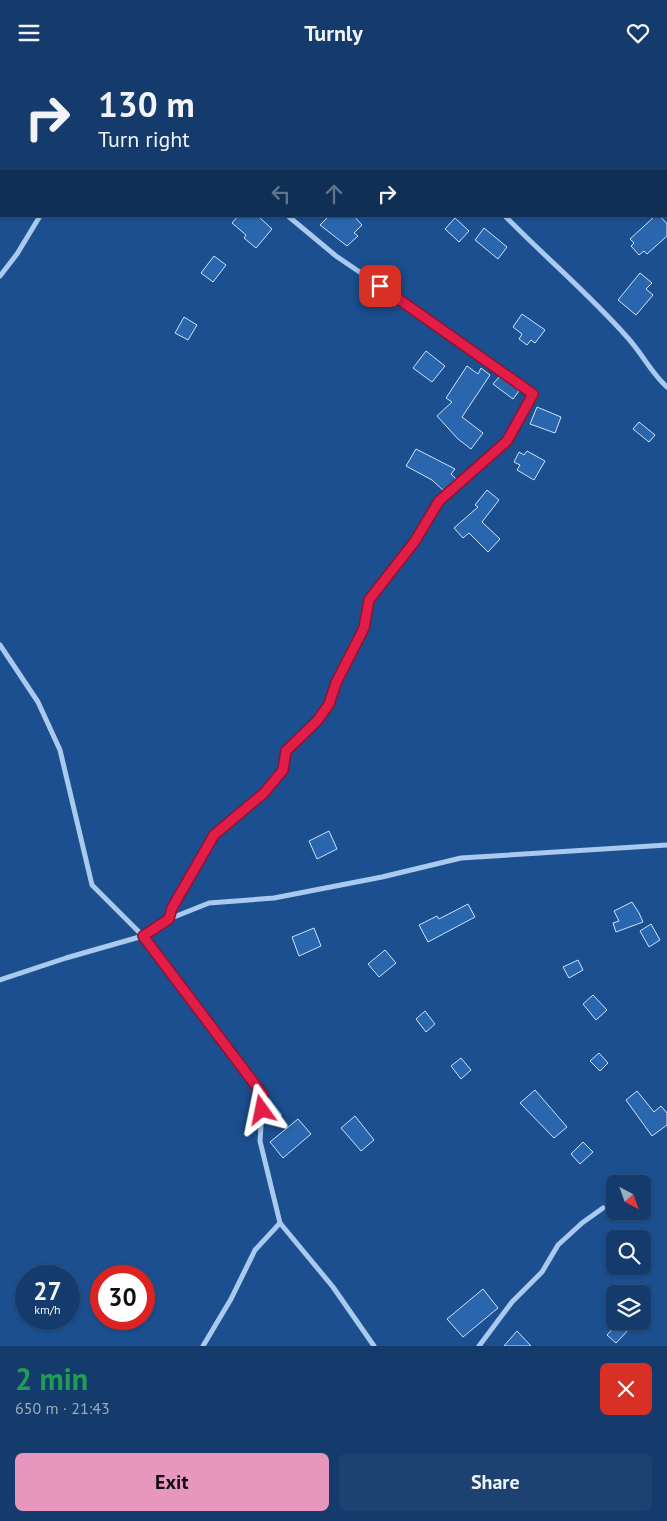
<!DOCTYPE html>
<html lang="en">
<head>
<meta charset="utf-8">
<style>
  body { margin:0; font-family:"PT Sans",sans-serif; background:#1d4271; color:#f1f3f6; height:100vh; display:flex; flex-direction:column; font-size:19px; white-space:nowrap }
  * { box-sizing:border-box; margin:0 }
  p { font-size:16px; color:#9dadc1 }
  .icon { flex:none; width:28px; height:28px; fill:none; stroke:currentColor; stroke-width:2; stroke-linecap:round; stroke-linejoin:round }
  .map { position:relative; height:1281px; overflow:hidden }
  .side { display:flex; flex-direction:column; background:#143b6b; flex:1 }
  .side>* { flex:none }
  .top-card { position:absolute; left:0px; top:0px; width:668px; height:152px; box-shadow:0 1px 4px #0004,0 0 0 1px #33557e; background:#143b6b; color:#f1f3f6; overflow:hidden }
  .needle { width:32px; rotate:139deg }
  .tools { position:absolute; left:606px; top:1110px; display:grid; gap:10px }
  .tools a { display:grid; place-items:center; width:45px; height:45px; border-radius:8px; background:#143b6b; box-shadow:0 1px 4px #0004,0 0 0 1px #33557e; font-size:25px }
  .speed { position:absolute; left:15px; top:1200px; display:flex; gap:10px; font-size:25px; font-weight:700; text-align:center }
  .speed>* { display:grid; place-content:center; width:65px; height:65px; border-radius:50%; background:#143b6b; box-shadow:0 1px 4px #0004,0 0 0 1px #33557e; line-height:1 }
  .speed small { font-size:12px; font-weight:400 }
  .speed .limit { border:8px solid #d22; background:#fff; color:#111 }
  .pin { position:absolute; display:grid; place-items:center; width:42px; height:42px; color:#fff; margin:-21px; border-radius:10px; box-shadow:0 2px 8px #0006 }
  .me { position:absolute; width:55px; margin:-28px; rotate:348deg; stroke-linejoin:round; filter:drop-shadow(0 0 4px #0008) }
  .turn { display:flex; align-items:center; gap:18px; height:105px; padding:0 15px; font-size:22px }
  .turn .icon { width:65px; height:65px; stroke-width:2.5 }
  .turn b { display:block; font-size:35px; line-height:42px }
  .lanes { display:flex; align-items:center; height:48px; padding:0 15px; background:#0003; justify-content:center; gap:25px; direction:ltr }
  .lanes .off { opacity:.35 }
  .round { display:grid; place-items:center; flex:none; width:52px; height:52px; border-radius:8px; background:#1d4271 }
  .summary { display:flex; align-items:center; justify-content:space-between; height:85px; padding:0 15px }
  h1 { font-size:30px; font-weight:800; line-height:38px; color:#1e9e55 }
  .primary-button { display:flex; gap:10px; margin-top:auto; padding:10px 15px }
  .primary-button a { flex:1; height:58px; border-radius:8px; background:#e797bd; color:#111; font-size:20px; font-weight:800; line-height:58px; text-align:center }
  .primary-button a+a { background:#1d4271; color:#f1f3f6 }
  header { display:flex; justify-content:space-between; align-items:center; height:65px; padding:0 15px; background:#143b6b; font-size:22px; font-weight:800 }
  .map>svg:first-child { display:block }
</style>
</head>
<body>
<header><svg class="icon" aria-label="menu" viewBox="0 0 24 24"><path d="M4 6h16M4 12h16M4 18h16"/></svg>Turnly<svg class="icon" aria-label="heart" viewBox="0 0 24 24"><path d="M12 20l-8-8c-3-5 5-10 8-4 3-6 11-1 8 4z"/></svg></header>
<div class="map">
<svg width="667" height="1281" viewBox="0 0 667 1281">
  <rect width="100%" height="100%" fill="#1b4f8f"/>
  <!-- building -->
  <g fill="#2a66ad" stroke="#cfe3fa">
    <polygon points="238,151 258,151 272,164 256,183 244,173 246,170 232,158"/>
    <polygon points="329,151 354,151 362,160 354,168 358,171 347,181 320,160"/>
    <polygon points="655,151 660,151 667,159 667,171 647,189 644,186 639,190 631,181 634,178 630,174"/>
    <polygon points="455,153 469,166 459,177 445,164"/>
    <polygon points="484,163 507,182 498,194 475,175"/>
    <polygon points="214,191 226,200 213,217 201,208"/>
    <polygon points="640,208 652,218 646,224 653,230 636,250 618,235"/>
    <polygon points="522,249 545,265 535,278 531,275 527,280 519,274 522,269 513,262"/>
    <polygon points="184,252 197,260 188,275 175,268"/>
    <polygon points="426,286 445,301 432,317 413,303"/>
    <polygon points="467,301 478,309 481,303 490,310 462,352 483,368 471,384 458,374 437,351 452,337 446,333"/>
    <polygon points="500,311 519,326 513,334 493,319"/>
    <polygon points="537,342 561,352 555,368 530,359"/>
    <polygon points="639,357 655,370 649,377 633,364"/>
    <polygon points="416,384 455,404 451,409 456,414 444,426 432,415 406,401"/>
    <polygon points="527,386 545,396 534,415 517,405 520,400 514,397 519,387 524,390"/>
    <polygon points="487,425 499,435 482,457 500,474 488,487 469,468 463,473 454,463 478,442 475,440"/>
    <polygon points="329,766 337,784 317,794 309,776"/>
    <polygon points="632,837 639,848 643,857 616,867 613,858 619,856 614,846"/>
    <polygon points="468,839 475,852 428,877 419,860 437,851 439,854"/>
    <polygon points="651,859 660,875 649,882 640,866"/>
    <polygon points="314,863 321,881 299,891 292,872"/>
    <polygon points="385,885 396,898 379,912 368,899"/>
    <polygon points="578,895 583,905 569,913 563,902"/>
    <polygon points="593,930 607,945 596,955 583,939"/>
    <polygon points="425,946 435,959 426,967 416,954"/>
    <polygon points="599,988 608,998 600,1006 590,996"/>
    <polygon points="461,993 471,1005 461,1014 451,1001"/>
    <polygon points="535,1025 567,1062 554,1073 520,1038"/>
    <polygon points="637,1026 654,1047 661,1041 667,1048 667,1060 652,1071 626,1035"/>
    <polygon points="355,1051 374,1075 361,1086 341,1063"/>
    <polygon points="298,1054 311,1069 283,1093 270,1077"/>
    <polygon points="583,1077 593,1087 580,1099 571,1089"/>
    <polygon points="483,1224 498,1243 463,1272 447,1254"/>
    <polygon points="608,1256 627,1256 632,1261 616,1278 607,1270 614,1262"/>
    <polygon points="517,1266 531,1281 504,1281"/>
  </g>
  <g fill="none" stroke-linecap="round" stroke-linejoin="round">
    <!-- minor -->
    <g stroke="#a9c9ee" stroke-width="5">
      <polyline points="373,0 375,1"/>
      <polyline points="139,1 140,0"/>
      <path d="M 505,151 C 545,192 589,229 627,272 C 642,288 651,308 667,322"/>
      <polyline points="0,211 17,189 40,151"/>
      <polyline points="0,580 38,637 60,685 92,820 143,871 66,893 0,915"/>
      <polyline points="169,854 172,843 214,770 264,728 283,705 286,686 318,655 329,639 336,619 364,563 369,535 415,476 439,436 507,376 533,329 439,261 336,191 288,151"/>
      <polyline points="263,1030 260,1076 280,1158 333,1222 374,1281"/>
      <polyline points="279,1050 143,871 169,854 209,838 274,833 382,812 461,793 667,780"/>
      <polyline points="203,1281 231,1234 255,1185 280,1158"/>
      <polyline points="479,1281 512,1237 542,1207 558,1180 582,1158 603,1143"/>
    </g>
  </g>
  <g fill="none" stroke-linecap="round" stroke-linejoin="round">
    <!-- route casing -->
    <g stroke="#92132f" stroke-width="12">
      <polyline id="route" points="262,1045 263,1030 143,871 169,854 172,843 214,770 264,728 283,705 286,686 318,655 329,639 336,618 364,563 369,535 415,476 439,436 507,376 533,329 380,221"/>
    </g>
    <!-- route -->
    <use href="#route" stroke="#e11d48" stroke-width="9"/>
  </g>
</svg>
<div class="tools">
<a><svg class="needle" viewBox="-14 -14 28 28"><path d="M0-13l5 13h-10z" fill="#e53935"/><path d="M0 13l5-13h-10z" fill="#9dadc1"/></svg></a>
<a><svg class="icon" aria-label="search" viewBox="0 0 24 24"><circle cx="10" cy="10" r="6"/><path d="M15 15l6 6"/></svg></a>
<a><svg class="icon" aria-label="layers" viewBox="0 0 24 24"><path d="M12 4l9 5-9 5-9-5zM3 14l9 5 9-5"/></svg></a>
</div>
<div class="speed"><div>27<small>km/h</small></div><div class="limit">30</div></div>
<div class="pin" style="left:380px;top:221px;background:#d93025"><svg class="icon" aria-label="arrive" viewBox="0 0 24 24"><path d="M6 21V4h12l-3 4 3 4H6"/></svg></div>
<svg class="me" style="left:262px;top:1045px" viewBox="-20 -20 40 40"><path d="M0-17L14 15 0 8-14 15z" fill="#e11d48" stroke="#fff" stroke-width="4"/></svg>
<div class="top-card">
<div class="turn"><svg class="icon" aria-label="right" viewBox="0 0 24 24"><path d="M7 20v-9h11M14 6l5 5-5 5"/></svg><div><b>130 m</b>Turn right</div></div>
<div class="lanes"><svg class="icon off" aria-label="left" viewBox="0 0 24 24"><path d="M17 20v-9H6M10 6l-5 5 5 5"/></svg><svg class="icon off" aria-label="ahead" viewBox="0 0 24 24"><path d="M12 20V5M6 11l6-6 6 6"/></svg><svg class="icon" aria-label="right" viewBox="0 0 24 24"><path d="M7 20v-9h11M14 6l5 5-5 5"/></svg></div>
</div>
</div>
<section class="side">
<div class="summary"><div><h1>2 min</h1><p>650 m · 21:43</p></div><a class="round" style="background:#d93025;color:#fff"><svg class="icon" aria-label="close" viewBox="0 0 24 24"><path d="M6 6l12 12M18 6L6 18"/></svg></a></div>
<div class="primary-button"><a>Exit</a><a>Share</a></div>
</section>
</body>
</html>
